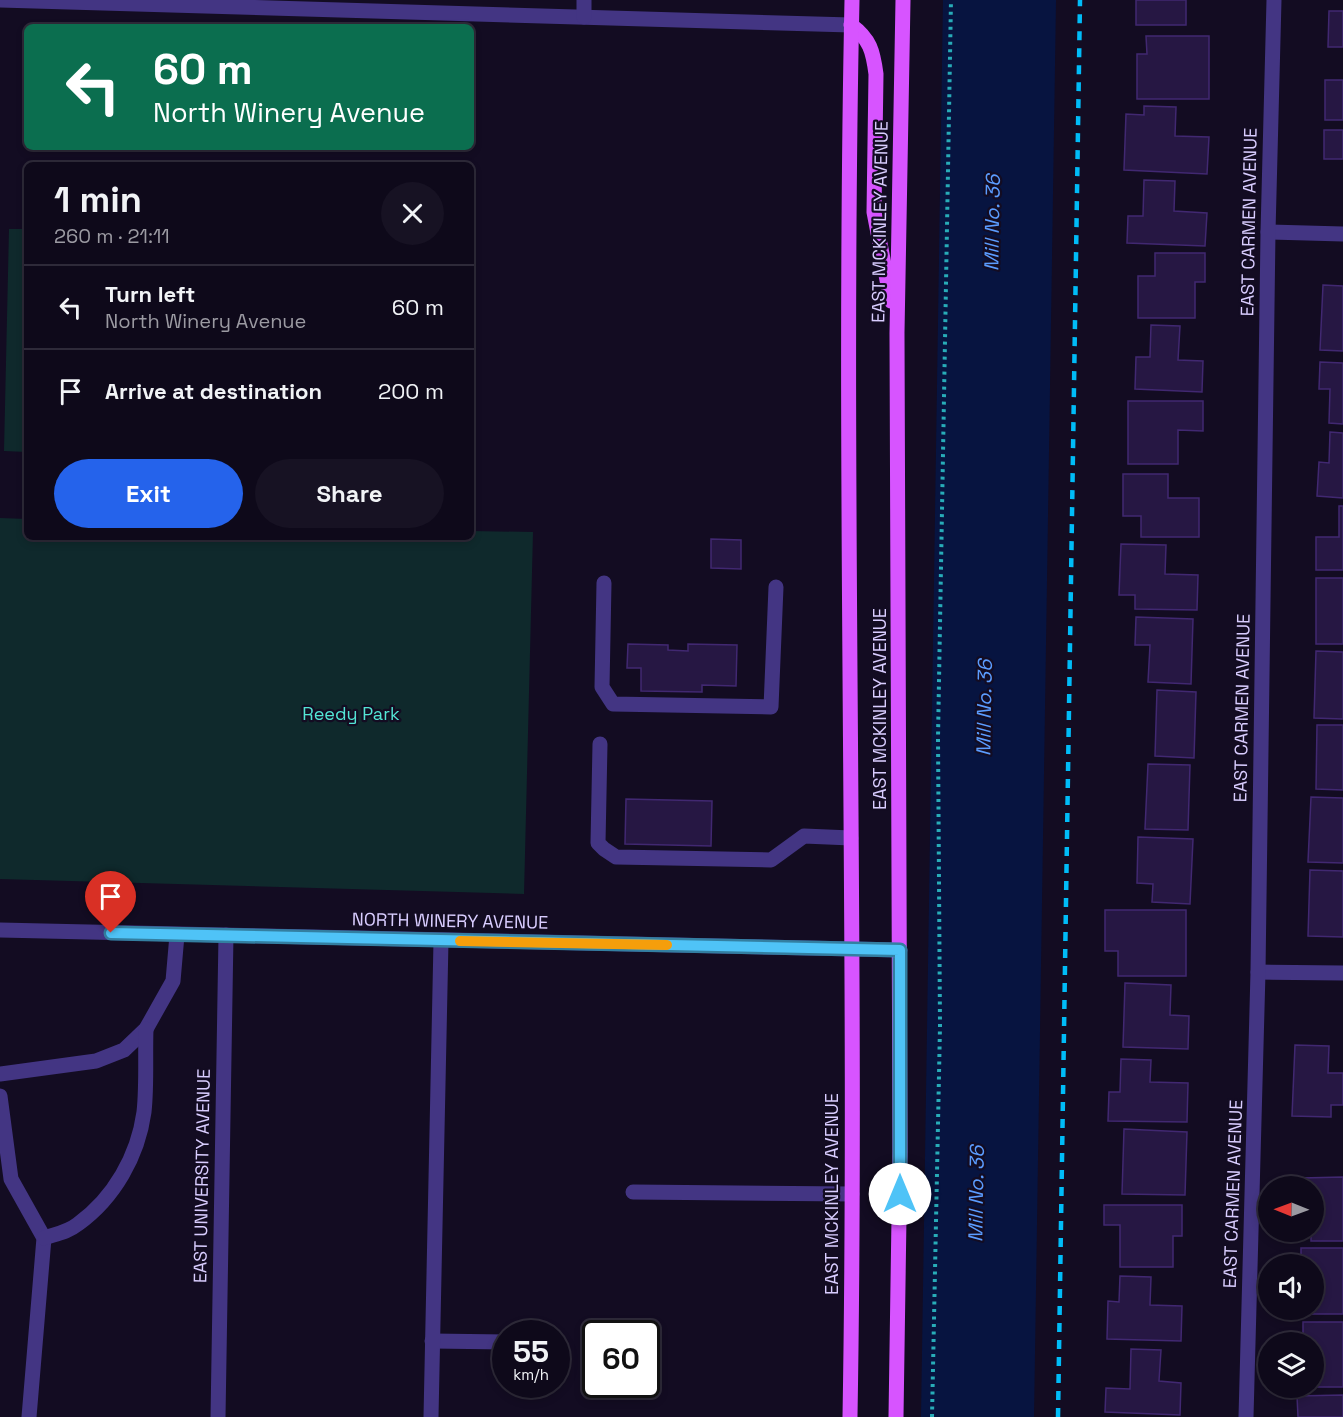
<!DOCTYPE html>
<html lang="en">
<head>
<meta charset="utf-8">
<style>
  body { margin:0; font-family:"Space Grotesk",sans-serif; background:#171223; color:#f1f3f6; height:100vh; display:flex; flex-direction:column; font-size:22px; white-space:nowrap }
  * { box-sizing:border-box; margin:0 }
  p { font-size:20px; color:#9b9aa2 }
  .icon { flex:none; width:33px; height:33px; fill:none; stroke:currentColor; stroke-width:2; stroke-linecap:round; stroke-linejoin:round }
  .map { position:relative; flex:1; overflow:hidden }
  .details { position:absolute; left:24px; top:162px; width:450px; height:378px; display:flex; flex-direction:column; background:#0e091a; border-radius:9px; box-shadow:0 3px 9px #0003,0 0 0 2px #2e2a39 }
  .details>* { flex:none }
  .banner { position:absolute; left:24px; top:24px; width:450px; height:126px; border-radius:9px; box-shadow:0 3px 9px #0003,0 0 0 2px #2e2a39; background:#0b6e4f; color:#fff; overflow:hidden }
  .needle { width:39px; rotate:271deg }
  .tools { position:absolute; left:1258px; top:1176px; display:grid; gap:12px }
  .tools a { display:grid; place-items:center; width:66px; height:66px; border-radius:50%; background:#0e091a; box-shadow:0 3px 9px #0003,0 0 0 2px #2e2a39; font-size:30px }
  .speed { position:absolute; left:492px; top:1320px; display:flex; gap:12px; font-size:30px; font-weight:700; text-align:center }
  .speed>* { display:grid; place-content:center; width:78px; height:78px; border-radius:50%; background:#0e091a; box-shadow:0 3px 9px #0003,0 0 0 2px #2e2a39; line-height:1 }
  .speed small { font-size:15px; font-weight:400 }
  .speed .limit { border:3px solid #111; border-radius:9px; background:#fff; color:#111 }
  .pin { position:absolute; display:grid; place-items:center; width:51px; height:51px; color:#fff; margin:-62px -26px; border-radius:50% 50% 50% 0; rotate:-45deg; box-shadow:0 0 6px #0007 }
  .pin .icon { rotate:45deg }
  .me { position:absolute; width:66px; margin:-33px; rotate:0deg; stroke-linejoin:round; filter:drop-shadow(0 0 4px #0008) }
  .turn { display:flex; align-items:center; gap:21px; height:126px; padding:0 30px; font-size:27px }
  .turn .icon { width:78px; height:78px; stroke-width:2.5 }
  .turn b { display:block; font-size:42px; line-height:51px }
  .round { display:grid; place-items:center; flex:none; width:63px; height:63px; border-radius:32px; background:#171223 }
  .headline { display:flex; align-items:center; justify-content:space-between; height:102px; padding:0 30px }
  h1 { font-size:36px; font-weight:600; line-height:45px }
  .primary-button { display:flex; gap:12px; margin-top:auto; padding:12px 30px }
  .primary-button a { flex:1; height:69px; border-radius:36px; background:#2563eb; color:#fff; font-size:24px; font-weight:600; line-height:69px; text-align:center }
  .primary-button a+a { background:#171223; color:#f1f3f6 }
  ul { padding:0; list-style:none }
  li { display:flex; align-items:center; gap:18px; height:84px; padding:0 30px; border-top:2px solid #2e2a39 }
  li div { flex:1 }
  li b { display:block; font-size:22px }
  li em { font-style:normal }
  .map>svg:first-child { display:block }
</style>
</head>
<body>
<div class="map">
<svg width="1343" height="1417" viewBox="0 0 1343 1417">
  <rect width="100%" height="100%" fill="#130c22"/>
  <!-- green -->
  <g fill="#0f292c">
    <polygon points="9,229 27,229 27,452 4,451"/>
    <polygon points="0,518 27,519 27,537 471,537 471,531 533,532 524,894 0,879"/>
  </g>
  <!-- water -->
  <polygon fill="#071440" points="943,0 1056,0 1034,1417 921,1417"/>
  <!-- building -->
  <g fill="#261743" stroke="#412871" stroke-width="1.5">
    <rect x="1136" y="0" width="50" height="25"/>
    <polygon points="1329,11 1343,11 1343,47 1328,47"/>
    <polygon points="1146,36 1209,36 1209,99 1137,99 1137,54 1147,54"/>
    <rect x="1325" y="80" width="18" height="40"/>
    <polygon points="1144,106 1176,107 1175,136 1209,137 1207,174 1124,170 1126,114 1144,115"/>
    <rect x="1324" y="130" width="19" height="29"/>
    <polygon points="1144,180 1175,181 1174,211 1207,213 1205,246 1127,243 1128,216 1143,216"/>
    <polygon points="1155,253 1205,253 1205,282 1195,282 1195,318 1138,318 1138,276 1155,276"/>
    <polygon points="1323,285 1343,286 1343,351 1320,350"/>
    <polygon points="1151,325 1180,326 1178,360 1203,361 1202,392 1135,389 1136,357 1150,357"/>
    <polygon points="1320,362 1343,363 1343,424 1329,423 1330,389 1319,389"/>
    <polygon points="1128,401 1203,401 1203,431 1178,430 1178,464 1128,464"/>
    <polygon points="1330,432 1343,433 1343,498 1317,496 1319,462 1329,463"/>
    <polygon points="1123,474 1168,474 1168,498 1199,498 1199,537 1141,537 1141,516 1123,516"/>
    <polygon points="1339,506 1343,506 1343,570 1316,570 1316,537 1339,537"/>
    <polygon points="711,539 741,540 741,569 711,568"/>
    <polygon points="1121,544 1166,545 1165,574 1198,575 1197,610 1135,609 1135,595 1119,595"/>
    <rect x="1316" y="578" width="27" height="66"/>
    <polygon points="1136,617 1193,619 1191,684 1148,682 1150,645 1135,645"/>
    <polygon points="628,644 668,645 668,650 688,651 688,644 737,645 736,686 702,685 702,692 641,691 641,668 627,668"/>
    <polygon points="1316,651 1343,652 1343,719 1314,718"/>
    <polygon points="1157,690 1196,692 1194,758 1155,756"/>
    <polygon points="1317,725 1343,725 1343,790 1316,789"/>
    <polygon points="1148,764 1190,765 1188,830 1145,829"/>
    <polygon points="1311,797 1343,798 1343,863 1308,862"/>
    <polygon points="626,799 712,801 711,846 625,844"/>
    <polygon points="1138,837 1193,839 1190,904 1152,902 1153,884 1137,883"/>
    <polygon points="1310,870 1343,871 1343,937 1308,936"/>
    <polygon points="1105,910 1186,910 1186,976 1118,976 1118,951 1105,951"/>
    <polygon points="1125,983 1171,985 1170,1015 1189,1016 1188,1049 1123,1047"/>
    <polygon points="1295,1045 1329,1046 1328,1073 1343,1073 1343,1105 1331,1105 1331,1117 1292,1116"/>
    <polygon points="1121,1059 1151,1060 1150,1082 1188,1083 1187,1122 1108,1121 1109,1092 1120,1092"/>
    <polygon points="1124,1129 1187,1132 1185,1195 1122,1194"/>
    <polygon points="1343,1177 1343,1241 1311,1241 1311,1232 1314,1232 1314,1186 1302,1186 1302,1178"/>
    <polygon points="1104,1205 1182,1205 1182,1236 1173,1236 1173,1267 1120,1267 1120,1225 1104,1225"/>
    <polygon points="1301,1248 1343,1248 1343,1314 1301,1314 1301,1310 1314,1310 1314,1264 1301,1264"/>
    <polygon points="1120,1276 1151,1277 1150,1305 1182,1306 1181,1341 1107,1339 1108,1301 1119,1302"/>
    <polygon points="1303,1322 1343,1322 1343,1387 1314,1387 1314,1342 1303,1342"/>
    <polygon points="1131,1349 1161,1350 1159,1381 1181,1383 1180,1415 1105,1412 1106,1388 1130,1389"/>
    <polygon points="1343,1395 1343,1417 1298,1417 1297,1396"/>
  </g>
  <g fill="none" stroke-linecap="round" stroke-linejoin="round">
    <!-- path -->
    <polyline stroke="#28acb8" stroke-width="4" stroke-dasharray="3 4.5" stroke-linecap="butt" points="932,1417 940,1026 938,738 951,0"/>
    <!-- minor -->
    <g stroke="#433583" stroke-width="15">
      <polyline points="0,0 851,25"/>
      <polyline points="584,17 584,0"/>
      <polyline points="1268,232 1343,234"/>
      <polyline points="604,583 602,687 613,704 771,707 776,587"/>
      <polyline points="600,744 598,843 604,849 616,857 771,860 804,836 851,838"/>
      <polyline points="0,930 900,950"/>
      <polyline points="1258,972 1343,973"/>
      <polyline points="0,1074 96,1061 124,1050 146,1029 173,981 177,935"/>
      <polyline points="0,1096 11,1179 44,1238 29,1417"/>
      <polyline points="633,1192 852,1194"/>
      <path d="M 44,1238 C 56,1234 68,1232 78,1224 C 114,1198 138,1156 144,1112 C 147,1085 145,1056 146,1029"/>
      <polyline points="432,1341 506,1342"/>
      <polyline points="218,1417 226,935"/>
      <polyline points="431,1417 441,941"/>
      <polyline points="1246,1417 1258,972 1268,232 1274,0"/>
    </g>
    <!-- major -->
    <g stroke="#d754ff" stroke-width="15">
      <path d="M 851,25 C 870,39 873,51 876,74 L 874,212 L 891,301"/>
      <path d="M 850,1417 C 858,945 842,472 852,0"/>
      <polyline points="896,1417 900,1151 897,333 903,0"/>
    </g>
    <!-- rail -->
    <polyline stroke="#00bcf8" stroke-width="4.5" stroke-dasharray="9 8" stroke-linecap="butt" points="1058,1417 1080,0"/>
  </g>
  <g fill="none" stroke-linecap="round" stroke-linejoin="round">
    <!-- route casing -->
    <g stroke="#337fa1" stroke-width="15">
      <polyline id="route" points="111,933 900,950 900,1194"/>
    </g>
    <!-- route -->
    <use href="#route" stroke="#4fc3f7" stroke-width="10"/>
    <!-- slow -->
    <polyline stroke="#f59e0b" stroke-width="10" points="460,941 667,945"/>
  </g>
  <g text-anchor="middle" stroke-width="4.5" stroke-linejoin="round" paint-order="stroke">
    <!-- street labels -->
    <g font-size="18" fill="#d9cdff" stroke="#130c22">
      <text transform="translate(880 222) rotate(-89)" y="6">EAST MCKINLEY AVENUE</text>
      <text transform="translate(1249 222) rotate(-89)" y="6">EAST CARMEN AVENUE</text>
      <text transform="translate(1242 708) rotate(-89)" y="6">EAST CARMEN AVENUE</text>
      <text transform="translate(880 709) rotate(-90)" y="6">EAST MCKINLEY AVENUE</text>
      <text transform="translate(450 921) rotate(1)" y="6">NORTH WINERY AVENUE</text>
      <text transform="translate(202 1176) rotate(-89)" y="6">EAST UNIVERSITY AVENUE</text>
      <text transform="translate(832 1194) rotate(-90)" y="6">EAST MCKINLEY AVENUE</text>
      <text transform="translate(1233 1194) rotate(-88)" y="6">EAST CARMEN AVENUE</text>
    </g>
    <!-- park labels -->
    <g font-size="18" fill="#53e5d5" stroke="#130c22">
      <text x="351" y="720">Reedy Park</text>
    </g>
    <!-- water labels -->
    <g font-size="20" font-style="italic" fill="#5b9cff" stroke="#130c22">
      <text transform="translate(992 223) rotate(-89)" y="7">Mill No. 36</text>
      <text transform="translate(984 708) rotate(-89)" y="7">Mill No. 36</text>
      <text transform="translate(976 1194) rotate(-89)" y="7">Mill No. 36</text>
    </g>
  </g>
</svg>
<div class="tools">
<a><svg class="needle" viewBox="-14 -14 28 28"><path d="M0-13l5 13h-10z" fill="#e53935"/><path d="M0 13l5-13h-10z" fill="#9b9aa2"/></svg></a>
<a><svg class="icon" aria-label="sound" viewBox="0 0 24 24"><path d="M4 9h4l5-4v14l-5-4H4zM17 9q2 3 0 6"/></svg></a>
<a><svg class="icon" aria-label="layers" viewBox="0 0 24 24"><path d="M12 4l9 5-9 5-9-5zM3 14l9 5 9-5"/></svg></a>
</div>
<div class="speed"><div>55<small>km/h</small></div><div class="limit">60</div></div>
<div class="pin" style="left:111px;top:933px;background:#d93025"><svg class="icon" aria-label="arrive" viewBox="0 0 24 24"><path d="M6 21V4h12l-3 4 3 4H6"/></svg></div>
<svg class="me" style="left:900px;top:1194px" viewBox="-20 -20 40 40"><circle r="19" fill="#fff"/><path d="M0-13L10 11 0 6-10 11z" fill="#4fc3f7"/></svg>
<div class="banner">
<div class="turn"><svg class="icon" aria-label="left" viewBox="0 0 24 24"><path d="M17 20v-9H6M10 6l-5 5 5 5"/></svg><div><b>60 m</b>North Winery Avenue</div></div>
</div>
<section class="details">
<div class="headline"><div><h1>1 min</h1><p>260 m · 21:11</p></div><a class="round"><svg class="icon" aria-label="close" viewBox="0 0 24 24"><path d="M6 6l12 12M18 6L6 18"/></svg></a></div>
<ul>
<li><svg class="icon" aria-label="left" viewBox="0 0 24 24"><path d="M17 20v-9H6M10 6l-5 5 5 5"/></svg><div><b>Turn left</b><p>North Winery Avenue</p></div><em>60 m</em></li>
<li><svg class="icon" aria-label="arrive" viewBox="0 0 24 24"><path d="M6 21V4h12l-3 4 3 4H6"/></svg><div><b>Arrive at destination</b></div><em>200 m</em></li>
</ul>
<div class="primary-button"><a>Exit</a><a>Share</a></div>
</section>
</div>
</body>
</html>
